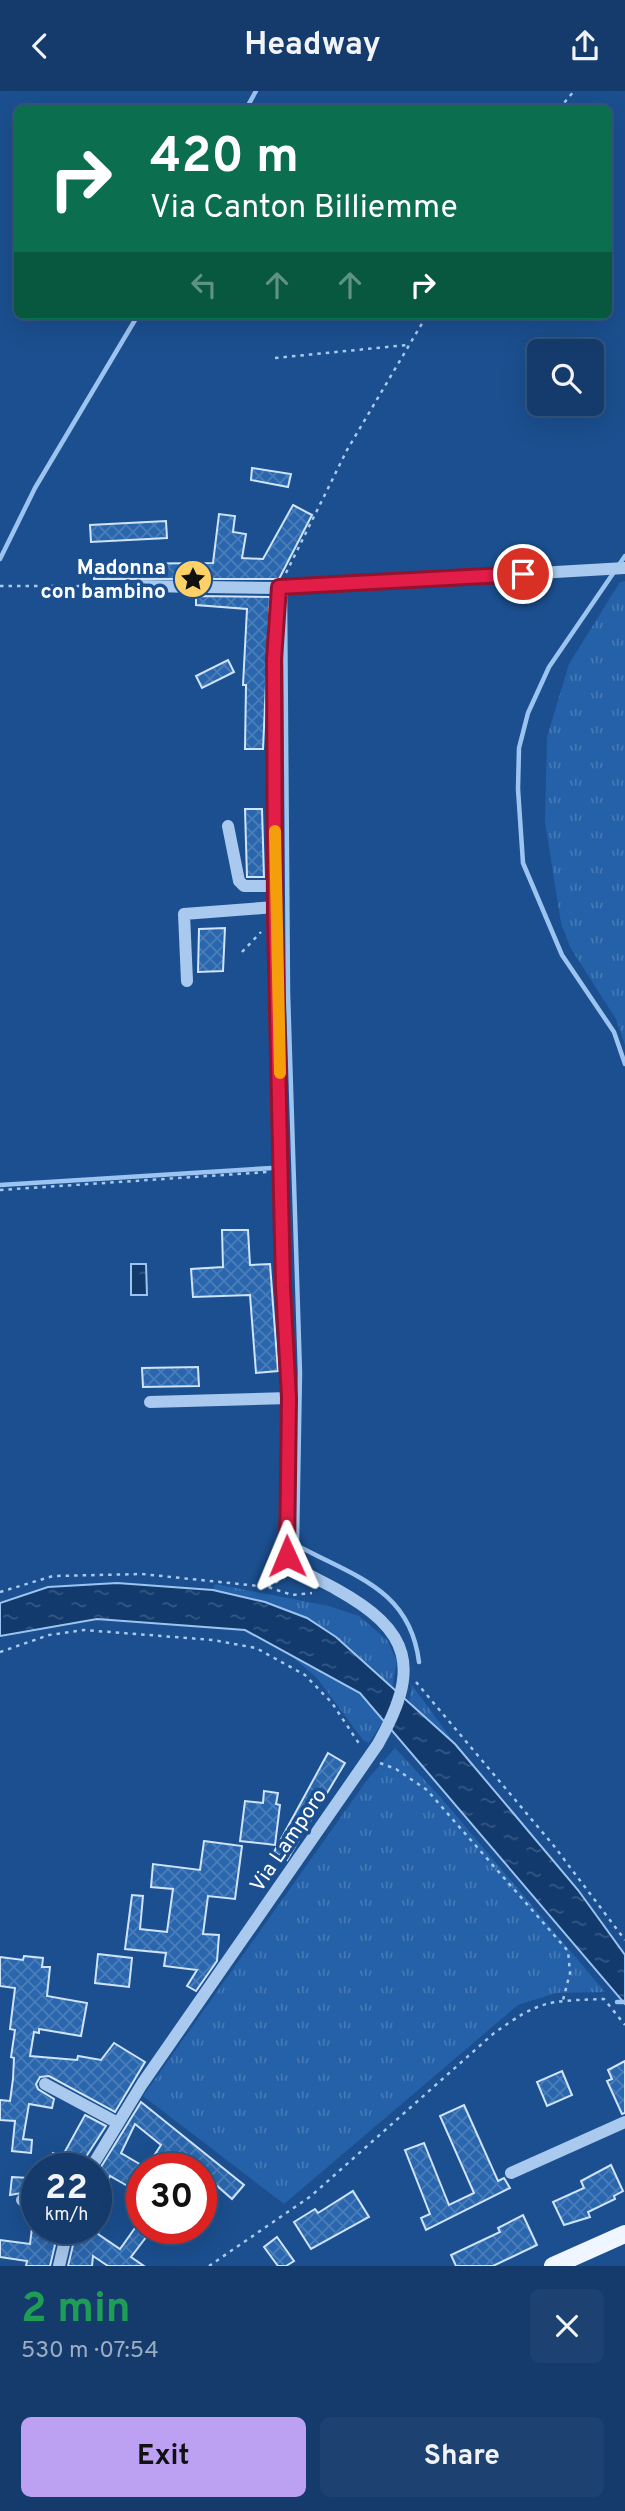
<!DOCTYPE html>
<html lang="en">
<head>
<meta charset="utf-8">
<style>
  body { margin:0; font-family:Overpass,sans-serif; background:#1d4271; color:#f1f3f6; height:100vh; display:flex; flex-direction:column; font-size:26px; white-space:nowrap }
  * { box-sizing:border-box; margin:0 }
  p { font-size:23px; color:#9dadc1 }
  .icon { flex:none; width:38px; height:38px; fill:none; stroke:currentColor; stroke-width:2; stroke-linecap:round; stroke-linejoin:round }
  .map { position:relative; height:2175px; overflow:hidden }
  .sheet { display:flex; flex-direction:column; background:#143b6b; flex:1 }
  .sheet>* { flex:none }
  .top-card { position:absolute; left:14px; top:14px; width:598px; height:214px; border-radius:10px; box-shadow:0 7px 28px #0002,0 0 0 2px #33557e; background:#0b6e4f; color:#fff; overflow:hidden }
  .fabs { position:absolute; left:527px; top:248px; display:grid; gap:14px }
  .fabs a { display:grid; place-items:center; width:77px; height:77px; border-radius:10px; background:#143b6b; box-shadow:0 7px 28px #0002,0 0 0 2px #33557e; font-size:35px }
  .speed { position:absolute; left:21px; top:2062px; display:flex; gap:14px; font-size:35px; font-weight:700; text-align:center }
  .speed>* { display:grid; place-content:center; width:91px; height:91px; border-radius:50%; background:#143b6b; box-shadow:0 7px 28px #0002,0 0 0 2px #33557e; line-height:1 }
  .speed small { font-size:18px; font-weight:400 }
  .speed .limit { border:10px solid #d22; background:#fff; color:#111 }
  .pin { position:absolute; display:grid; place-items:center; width:60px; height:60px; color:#fff; margin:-30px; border:4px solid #fff; border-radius:50%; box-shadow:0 2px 7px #0007 }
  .me { position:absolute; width:77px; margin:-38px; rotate:359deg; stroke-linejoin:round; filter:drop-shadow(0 0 5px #0008) }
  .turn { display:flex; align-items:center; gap:24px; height:147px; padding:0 21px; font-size:32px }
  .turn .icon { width:91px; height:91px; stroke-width:2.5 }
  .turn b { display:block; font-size:49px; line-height:60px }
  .lanes { display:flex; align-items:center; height:66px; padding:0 21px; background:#0003; justify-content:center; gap:35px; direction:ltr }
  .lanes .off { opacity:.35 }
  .round { display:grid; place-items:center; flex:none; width:74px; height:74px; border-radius:10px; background:#1d4271 }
  .headline { display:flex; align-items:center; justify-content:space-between; height:119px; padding:0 21px }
  h1 { font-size:42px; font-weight:700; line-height:52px; color:#1e9e55 }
  .button { display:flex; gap:14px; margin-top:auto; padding:14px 21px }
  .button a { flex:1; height:80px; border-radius:10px; background:#bca0f2; color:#111; font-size:28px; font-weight:700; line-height:80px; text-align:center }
  .button a+a { background:#1d4271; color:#f1f3f6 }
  header { display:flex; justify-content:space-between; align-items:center; height:91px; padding:0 21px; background:#143b6b; font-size:32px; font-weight:700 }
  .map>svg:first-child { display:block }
</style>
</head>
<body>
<header><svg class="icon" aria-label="back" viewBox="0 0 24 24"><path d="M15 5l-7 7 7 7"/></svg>Headway<svg class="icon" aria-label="share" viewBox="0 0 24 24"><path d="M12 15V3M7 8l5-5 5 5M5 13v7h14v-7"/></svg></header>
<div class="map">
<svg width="625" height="2175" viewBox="0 0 625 2175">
  <defs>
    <pattern id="grass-tufts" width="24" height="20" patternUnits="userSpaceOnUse" patternTransform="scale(1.75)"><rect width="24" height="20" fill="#2461a8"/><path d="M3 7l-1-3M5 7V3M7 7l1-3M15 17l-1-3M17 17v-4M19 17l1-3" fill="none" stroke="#4579b5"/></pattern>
    <pattern id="water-ripples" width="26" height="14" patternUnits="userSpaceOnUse" patternTransform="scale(1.75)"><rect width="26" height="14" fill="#123a6d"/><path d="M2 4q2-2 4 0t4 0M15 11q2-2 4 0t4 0" fill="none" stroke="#365883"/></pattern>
    <pattern id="building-cross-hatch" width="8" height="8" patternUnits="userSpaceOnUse" patternTransform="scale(1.75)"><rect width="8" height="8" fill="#2a66ad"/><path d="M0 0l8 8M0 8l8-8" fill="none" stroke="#4a7db9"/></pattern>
  </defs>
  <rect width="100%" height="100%" fill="#1b4f8f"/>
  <!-- grass -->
  <g fill="url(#grass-tufts)">
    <polygon points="625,490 625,954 616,928 570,856 561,832 545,731 547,646 569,573 620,491"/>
    <polygon points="215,1493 329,1515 359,1525 387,1549 397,1570 392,1597 336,1546 265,1511 213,1499"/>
    <polygon points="289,1563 360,1603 383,1630 369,1652 363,1649 317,1587"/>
    <polygon points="412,1594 455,1653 409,1612"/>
    <polygon points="395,1657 443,1709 605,1901 556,1902 518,1914 284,2113 143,2005 367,1689"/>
  </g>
  <!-- water -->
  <g fill="url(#water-ripples)" stroke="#9cc4f0" stroke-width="2">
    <polygon points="131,1173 146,1173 147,1204 131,1204"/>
    <polygon points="117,1492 213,1499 265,1511 307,1527 336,1546 455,1653 578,1799 625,1864 625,1913 360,1602 245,1539 97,1528 0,1545 0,1512 48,1496"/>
  </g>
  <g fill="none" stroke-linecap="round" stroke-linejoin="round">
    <!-- stream -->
    <g stroke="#9cc4f0" stroke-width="4.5">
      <polyline points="246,18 256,0"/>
      <polyline points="625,465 549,576 528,622 519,657 518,698 523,772 562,864 614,941 625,973"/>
      <polyline points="0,468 35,397 138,224"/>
      <path d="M 290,500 L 285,504 L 288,902 L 300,1282 L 297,1450 L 300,1456 C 356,1486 410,1499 419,1571"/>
      <polyline points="0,1094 272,1077"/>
      <polyline points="617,1911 625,1911"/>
    </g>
  </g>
  <!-- building -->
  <g fill="url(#building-cross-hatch)" stroke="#cfe3fa" stroke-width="2">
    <polygon points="252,377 291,383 288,396 251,389"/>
    <polygon points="293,414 312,424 279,488 94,488 95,473 213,472 219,423 235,425 233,441 246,443 242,467 263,468"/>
    <polygon points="166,430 167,447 91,451 90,434"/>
    <polygon points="196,505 270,506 263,658 245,658 246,594 243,594 247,518 196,514"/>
    <polygon points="228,569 234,581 202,597 196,585"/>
    <polygon points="245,718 262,718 264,786 247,786"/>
    <polygon points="225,837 223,880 198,881 199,838"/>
    <polygon points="222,1139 248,1139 250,1174 270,1173 278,1280 256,1282 250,1204 193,1206 191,1178 223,1176"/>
    <polygon points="198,1276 199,1295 143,1296 142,1277"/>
    <polygon points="328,1662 345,1672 287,1769 274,1761"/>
    <polygon points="264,1700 278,1702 276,1713 280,1714 275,1754 240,1750 245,1710 263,1712"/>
    <polygon points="204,1750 242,1755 235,1808 208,1805 203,1843 219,1844 217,1870 196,1900 187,1895 197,1879 164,1875 166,1862 125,1858 132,1804 143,1805 140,1838 167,1841 173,1798 151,1796 153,1773 200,1779"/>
    <polygon points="98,1863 132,1867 129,1896 95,1892"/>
    <polygon points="24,1865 43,1867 42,1876 50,1876 47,1905 87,1912 81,1945 39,1938 39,1942 34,1941 30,1965 77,1969 78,1965 101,1969 114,1952 145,1971 115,2021 49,1985 40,1986 36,1993 38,1998 54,2008 52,2017 29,2013 23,2048 32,2049 31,2062 12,2060 15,2030 0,2029 0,2009 10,2010 13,1988 14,1967 11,1966 15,1939 10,1938 15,1897 0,1895 0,1866 23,1869"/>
    <polygon points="625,1970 625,2022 622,2023 607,1990 612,1988 608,1979"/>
    <polygon points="562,1980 572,2004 547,2015 537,1991"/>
    <polygon points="141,2011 244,2094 232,2108 208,2087 201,2096 201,2077 189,2077 174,2065 166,2077 146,2077 161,2054 135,2033 121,2062 143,2075 131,2097 110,2085 96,2114 96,2084"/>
    <polygon points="464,2014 498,2090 504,2087 510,2097 426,2139 421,2127 430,2123 405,2059 424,2052 449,2114 474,2102 440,2025"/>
    <polygon points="85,2024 106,2035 80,2075 82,2077 47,2077 53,2062 62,2066"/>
    <polygon points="611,2074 623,2100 614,2105 615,2108 588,2121 590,2126 564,2134 553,2111 584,2097 581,2090"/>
    <polygon points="12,2086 29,2087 28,2101 10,2104"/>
    <polygon points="353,2100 369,2126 311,2158 294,2131 315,2118 318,2122"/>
    <polygon points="523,2124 537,2154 493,2175 456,2175 451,2164 500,2141 498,2137"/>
    <polygon points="32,2137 59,2137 50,2175 26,2175 27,2170 0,2166 0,2149 30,2153"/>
    <polygon points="77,2137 100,2137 98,2143 120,2158 135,2137 153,2137 131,2166 144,2175 108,2175 93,2165 92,2175 68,2175"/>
    <polygon points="277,2146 294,2170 286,2175 278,2175 264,2156"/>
  </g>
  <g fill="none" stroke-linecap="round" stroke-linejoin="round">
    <!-- path -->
    <g stroke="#a9c9ee" stroke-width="2.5" stroke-dasharray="3.5 5" stroke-linecap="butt">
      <polyline points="559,18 574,0"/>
      <polyline points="275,267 407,254"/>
      <polyline points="286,482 347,359 427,224"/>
      <polyline points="0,495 125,495"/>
      <polyline points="242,861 261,841"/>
      <polyline points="0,1099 268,1081"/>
      <polyline points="268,1496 286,1485"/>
      <polyline points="0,1501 53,1485 142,1483 268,1496 292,1504 312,1502"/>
      <polyline points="0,1561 49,1544 84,1539 213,1549 256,1557 305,1584 332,1612 360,1654"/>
      <polyline points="416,1591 554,1755 625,1849"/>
      <polyline points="380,1672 396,1678 427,1699 568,1860 570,1882 563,1909"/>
      <path d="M 209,2175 L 311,2105 L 493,1943 C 540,1909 547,1910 604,1908 L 625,1934"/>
    </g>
    <!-- minor -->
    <g stroke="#a9c9ee" stroke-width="12">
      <polyline points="139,495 279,497 625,477"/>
      <polyline points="228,735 239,790 244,795 276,795"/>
      <polyline points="187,890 184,823 275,816"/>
      <polyline points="150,1311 289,1307"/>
      <polyline points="45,1993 118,2032"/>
      <path d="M 91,2077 L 142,1993 L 378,1653 C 421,1577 412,1540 336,1498 C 317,1487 301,1483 287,1465 L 289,1307 L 283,1196 L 275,826 L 274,568 L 279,497"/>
      <polyline points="511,2082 625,2031"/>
      <polyline points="22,2109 37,2112"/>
      <polyline points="59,2175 68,2137"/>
    </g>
    <!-- major -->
    <polyline stroke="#f0f6ff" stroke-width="18" points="553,2175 625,2143"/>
  </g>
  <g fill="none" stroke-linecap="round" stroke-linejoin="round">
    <!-- route casing -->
    <g stroke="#92132f" stroke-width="18">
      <polyline id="route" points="287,1465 289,1307 283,1196 275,826 274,568 279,496 523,483"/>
    </g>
    <!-- route -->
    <use href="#route" stroke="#e11d48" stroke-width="12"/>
    <!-- slow -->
    <polyline stroke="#f59e0b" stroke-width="12" points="275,740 280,982"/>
  </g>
  <!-- icons -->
  <defs>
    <g id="sight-disc" transform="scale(2.0125)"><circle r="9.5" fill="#ffd166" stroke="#1b4f8f"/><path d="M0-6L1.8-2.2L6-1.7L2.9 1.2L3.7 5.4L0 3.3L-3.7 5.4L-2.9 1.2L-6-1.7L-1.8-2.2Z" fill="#111"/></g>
  </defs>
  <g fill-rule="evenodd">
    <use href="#sight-disc" x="193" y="488"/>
  </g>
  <g text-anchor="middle" stroke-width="7" stroke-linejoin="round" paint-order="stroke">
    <!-- poi labels -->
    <g font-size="21" font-weight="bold" fill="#fff" stroke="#1b4f8f" text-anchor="end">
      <text x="166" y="483">Madonna<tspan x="166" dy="24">con bambino</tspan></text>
    </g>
    <!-- street labels -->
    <g font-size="21" fill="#fff" stroke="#1b4f8f">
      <text transform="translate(288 1749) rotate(-56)" y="7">Via Lamporo</text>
    </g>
  </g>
</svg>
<div class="fabs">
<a><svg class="icon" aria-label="search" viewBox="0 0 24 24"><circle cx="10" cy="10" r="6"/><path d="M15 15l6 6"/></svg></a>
</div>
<div class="speed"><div>22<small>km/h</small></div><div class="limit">30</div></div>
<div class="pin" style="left:523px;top:483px;background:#d93025"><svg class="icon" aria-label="arrive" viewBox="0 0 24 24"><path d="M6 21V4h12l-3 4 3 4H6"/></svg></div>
<svg class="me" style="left:287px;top:1465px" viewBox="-20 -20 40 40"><path d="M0-17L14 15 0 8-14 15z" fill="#e11d48" stroke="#fff" stroke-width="4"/></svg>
<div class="top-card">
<div class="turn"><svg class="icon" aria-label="right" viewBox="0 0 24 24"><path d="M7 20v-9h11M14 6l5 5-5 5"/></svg><div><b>420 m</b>Via Canton Billiemme</div></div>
<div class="lanes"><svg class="icon off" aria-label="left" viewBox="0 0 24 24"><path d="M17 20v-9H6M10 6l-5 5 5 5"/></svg><svg class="icon off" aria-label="ahead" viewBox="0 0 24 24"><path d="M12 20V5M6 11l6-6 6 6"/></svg><svg class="icon off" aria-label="ahead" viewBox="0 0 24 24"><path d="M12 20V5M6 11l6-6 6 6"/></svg><svg class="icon" aria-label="right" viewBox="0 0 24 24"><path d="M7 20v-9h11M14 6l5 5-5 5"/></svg></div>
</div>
</div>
<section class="sheet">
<div class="headline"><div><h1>2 min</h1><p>530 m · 07:54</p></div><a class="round"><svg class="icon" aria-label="close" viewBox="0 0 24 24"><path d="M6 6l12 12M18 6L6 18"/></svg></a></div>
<div class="button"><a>Exit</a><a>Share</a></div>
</section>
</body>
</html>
